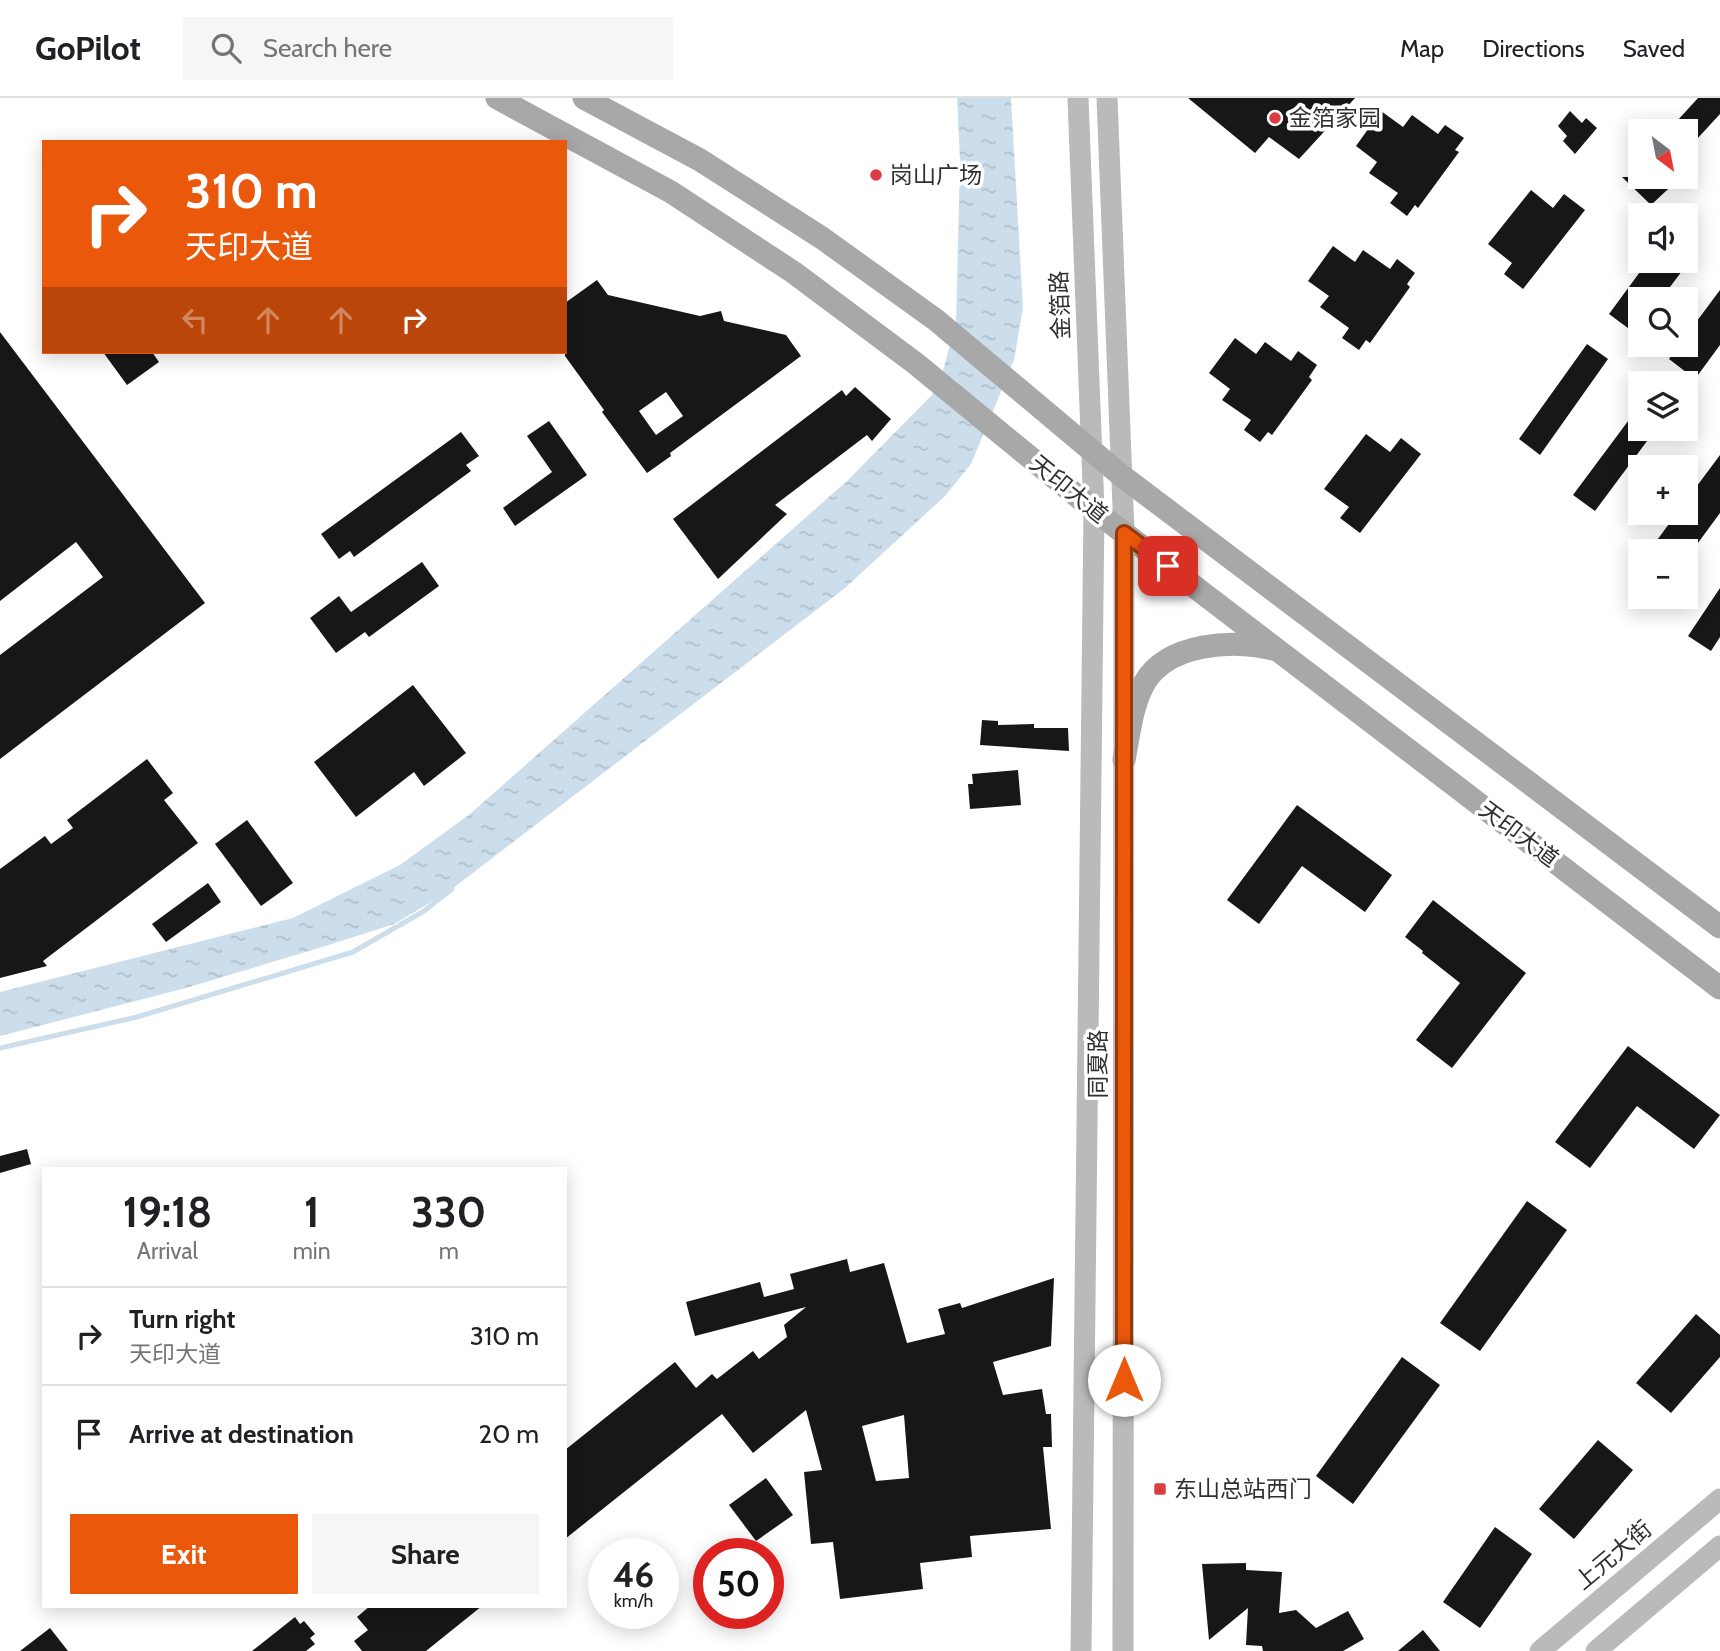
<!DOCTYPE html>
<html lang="en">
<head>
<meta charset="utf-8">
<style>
  body { margin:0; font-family:Cabin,"Noto Sans SC",sans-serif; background:#f6f6f6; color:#202124; height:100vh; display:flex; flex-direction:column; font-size:26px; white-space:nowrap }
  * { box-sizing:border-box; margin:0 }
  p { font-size:23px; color:#757577 }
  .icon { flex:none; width:38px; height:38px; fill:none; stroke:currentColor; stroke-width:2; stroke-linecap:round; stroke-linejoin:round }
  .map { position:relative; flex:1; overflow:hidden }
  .panel { position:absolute; left:42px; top:1069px; width:525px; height:441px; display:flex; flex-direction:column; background:#fff; border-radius:0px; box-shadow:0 4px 18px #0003 }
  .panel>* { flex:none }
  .top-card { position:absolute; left:42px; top:42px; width:525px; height:214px; border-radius:0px; box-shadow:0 4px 18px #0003; background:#ea580c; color:#fff; overflow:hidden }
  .needle { width:46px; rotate:148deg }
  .buttons { position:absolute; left:1628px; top:21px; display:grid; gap:14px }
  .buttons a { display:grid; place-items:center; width:70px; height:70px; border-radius:0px; background:#fff; box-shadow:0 4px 18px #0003; font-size:35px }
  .speed { position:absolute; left:588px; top:1440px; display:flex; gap:14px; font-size:35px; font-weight:700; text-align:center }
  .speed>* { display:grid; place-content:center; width:91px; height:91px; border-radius:50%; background:#fff; box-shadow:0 4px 18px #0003; line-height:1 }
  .speed small { font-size:18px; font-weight:400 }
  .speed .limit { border:10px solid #d22; background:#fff; color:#111 }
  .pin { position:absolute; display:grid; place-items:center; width:60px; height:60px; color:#fff; margin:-30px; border-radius:14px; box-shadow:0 4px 10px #0006 }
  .me { position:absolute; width:77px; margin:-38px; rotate:0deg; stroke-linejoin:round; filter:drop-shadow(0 0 5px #0008) }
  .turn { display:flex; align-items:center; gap:24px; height:147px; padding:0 28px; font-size:32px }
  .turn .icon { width:91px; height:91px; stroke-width:2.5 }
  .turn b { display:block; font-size:49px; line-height:60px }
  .lanes { display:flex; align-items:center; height:66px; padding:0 28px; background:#0003; justify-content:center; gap:35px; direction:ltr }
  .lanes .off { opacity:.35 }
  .eta { display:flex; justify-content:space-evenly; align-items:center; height:119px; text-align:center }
  .eta b { font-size:42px; font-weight:700; line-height:49px }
  .primary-button { display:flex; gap:14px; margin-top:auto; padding:14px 28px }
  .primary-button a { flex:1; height:80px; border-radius:0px; background:#ea580c; color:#fff; font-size:28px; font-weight:700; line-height:80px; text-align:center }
  .primary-button a+a { background:#f6f6f6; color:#202124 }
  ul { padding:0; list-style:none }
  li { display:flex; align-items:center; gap:21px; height:98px; padding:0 28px; border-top:2px solid #e0e0e0 }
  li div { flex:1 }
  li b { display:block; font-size:26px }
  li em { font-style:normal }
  header { display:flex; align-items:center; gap:42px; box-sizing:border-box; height:98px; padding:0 35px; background:#fff; border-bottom:2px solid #e0e0e0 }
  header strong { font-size:33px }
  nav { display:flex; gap:38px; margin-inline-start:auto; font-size:24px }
  .search { width:490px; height:63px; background:#f6f6f6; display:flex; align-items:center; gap:18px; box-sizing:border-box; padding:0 24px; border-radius:0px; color:#757577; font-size:26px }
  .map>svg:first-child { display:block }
</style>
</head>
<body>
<header>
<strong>GoPilot</strong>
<div class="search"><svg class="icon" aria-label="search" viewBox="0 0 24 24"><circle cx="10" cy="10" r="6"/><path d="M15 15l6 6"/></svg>Search here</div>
<nav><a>Map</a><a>Directions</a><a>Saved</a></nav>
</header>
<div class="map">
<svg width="1720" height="1553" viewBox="0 0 1720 1553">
  <defs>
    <pattern id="water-ripples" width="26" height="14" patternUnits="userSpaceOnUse" patternTransform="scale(1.75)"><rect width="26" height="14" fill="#ccdeeb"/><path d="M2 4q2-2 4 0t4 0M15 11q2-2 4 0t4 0" fill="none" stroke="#b0bfca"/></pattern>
  </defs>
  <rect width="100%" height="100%" fill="#fff"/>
  <!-- water -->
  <polygon fill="url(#water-ripples)" points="957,0 1011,0 1023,210 1014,262 971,366 945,398 845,490 448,794 394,826 332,846 186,890 0,938 0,894 293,820 400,767 470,716 847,383 932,297 944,269 956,224 960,62"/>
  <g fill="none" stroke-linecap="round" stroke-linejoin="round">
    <!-- stream -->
    <polyline stroke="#ccdeeb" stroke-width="5" points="0,950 137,919 353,854 424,813 452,791"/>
  </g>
  <!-- building -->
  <g fill="#171717" fill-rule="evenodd">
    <polygon points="1188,0 1355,0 1299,61 1269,39 1255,55"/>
    <polygon points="1698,0 1720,0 1720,16 1685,54 1685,31 1677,23"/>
    <polygon points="1381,13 1403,29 1412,17 1438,36 1445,27 1464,40 1455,52 1459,54 1418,110 1415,107 1407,118 1390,105 1398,95 1369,75 1377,64 1356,48"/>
    <polygon points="1570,13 1582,25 1586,20 1597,30 1575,56 1563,43 1567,38 1558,28"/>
    <polygon points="1622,79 1681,79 1651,107"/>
    <polygon points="1531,92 1553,110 1564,96 1585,112 1523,191 1504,176 1512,165 1488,146"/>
    <polygon points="1333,148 1355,164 1363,152 1390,171 1397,161 1415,175 1407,186 1410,189 1370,245 1366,242 1359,252 1342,240 1349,230 1320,209 1329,198 1308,183"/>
    <polygon points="1648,163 1668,163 1682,173 1661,201 1640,201 1640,239 1609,216"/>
    <path d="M 597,182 L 608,197 L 700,218 L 721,213 L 724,223 L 786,237 L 801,258 L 670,355 L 671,358 L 647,375 L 602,314 L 604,312 L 565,258 L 565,205 ZM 666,294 L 683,318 L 656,337 L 639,313 Z"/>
    <polygon points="1720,192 1720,247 1695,281 1669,261 1679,247 1685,247 1685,239"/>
    <polygon points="0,234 205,505 0,661 0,557 103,479 76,444 0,503"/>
    <polygon points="1235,240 1256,256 1265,244 1291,263 1298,253 1317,267 1309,279 1312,282 1272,337 1268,334 1260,344 1244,332 1251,322 1222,302 1230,291 1209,275"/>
    <polygon points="1587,246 1608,261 1540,357 1519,341"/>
    <polygon points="103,254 152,254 159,264 127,287"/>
    <polygon points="855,289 891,321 872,343 867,337 775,407 787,416 718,481 673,421 842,292 846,298"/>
    <polygon points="1640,307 1640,331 1656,331 1595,413 1573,397"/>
    <polygon points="549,323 587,377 515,428 503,410 552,374 527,338"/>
    <polygon points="461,334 479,358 466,367 471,373 354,459 350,453 339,461 321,436"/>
    <polygon points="1366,336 1390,354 1401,340 1421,356 1360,435 1340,420 1349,409 1324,391"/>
    <polygon points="1720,357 1720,415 1692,453 1649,453 1677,415 1685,415 1685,404"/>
    <polygon points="422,464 439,488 369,539 365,534 336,555 310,520 339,498 351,514"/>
    <polygon points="1720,490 1720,539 1711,553 1688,538"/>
    <polygon points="413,587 466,655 424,688 414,674 356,719 314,664"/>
    <polygon points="982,622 998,623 998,627 1034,626 1034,630 1068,630 1069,653 980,647"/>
    <polygon points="147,661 173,695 164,702 198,745 43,863 47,868 0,880 0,771 45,738 51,746 73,730 67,722"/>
    <polygon points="1018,672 1021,707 970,711 968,686 973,686 972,676"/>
    <polygon points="1297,707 1392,777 1365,814 1302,768 1259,826 1227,802"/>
    <polygon points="247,722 293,785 261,808 215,746"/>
    <polygon points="208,785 221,804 166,844 152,826"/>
    <polygon points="1433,802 1526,875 1452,970 1416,942 1460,885 1422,855 1423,853 1405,839"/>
    <polygon points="1628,948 1720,1017 1694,1051 1637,1008 1590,1070 1555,1044"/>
    <polygon points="27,1051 31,1066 0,1075 0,1058"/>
    <polygon points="1527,1103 1567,1132 1480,1253 1440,1225"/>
    <path d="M 847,1161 L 850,1174 L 884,1165 L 907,1245 L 945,1236 L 938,1211 L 960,1205 L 962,1210 L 1054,1180 L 1051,1248 L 993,1264 L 1003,1297 L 1042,1291 L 1046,1316 L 1051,1316 L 1052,1349 L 1043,1349 L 1051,1431 L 970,1438 L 972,1459 L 920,1465 L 923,1491 L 840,1501 L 833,1444 L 811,1446 L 804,1374 L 822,1372 L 806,1312 L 753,1355 L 722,1316 L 565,1441 L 565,1352 L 675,1264 L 696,1290 L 712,1276 L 717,1281 L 753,1253 L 759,1261 L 787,1239 L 784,1227 L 806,1209 L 695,1238 L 686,1204 L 760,1184 L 764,1199 L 794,1191 L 790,1176 ZM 904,1317 L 909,1380 L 876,1383 L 862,1328 Z"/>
    <polygon points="1696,1216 1720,1237 1720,1259 1671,1315 1636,1285"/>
    <polygon points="1402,1259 1440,1287 1353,1406 1316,1378"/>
    <polygon points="1598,1342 1633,1372 1574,1441 1539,1411"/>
    <polygon points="766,1380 793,1417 756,1443 729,1407"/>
    <polygon points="1495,1429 1532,1456 1480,1530 1443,1504"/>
    <polygon points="1246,1465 1246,1472 1282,1474 1279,1515 1296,1512 1316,1530 1348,1513 1364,1541 1343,1553 1263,1553 1262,1548 1246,1547 1248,1510 1209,1542 1202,1466"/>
    <polygon points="370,1508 482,1508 426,1553 362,1553 354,1543 368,1532 357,1519"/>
    <polygon points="295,1519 300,1526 304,1523 315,1536 310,1540 315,1546 306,1553 252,1553"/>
    <polygon points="50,1530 68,1553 20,1553"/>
    <polygon points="1423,1532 1440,1553 1398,1553"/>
  </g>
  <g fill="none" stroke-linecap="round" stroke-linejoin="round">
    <!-- secondary -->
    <g stroke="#bababa" stroke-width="21">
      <polyline points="1078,0 1094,412 1081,1553"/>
      <polyline points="1107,0 1124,435 1123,1553"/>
      <polyline points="1540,1553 1720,1401"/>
      <polyline points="1596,1553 1720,1448"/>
    </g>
    <!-- primary -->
    <g stroke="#a8a8a8" stroke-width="23">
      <polyline points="497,0 671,94 793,174 915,265 1094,412 1720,890"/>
      <polyline points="584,0 700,62 822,140 936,222 1122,378 1720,829"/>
      <path d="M 1124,662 C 1129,636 1132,606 1145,584 C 1168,545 1234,541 1272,551"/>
    </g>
  </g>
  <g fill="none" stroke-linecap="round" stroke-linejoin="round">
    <!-- route casing -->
    <g stroke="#983908" stroke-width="18">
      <polyline id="route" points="1124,1282 1124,435 1168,468"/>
    </g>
    <!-- route -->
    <use href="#route" stroke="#ea580c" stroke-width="12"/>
  </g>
  <!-- markers -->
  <g fill="#db3d42" stroke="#fff" stroke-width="2.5">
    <circle cx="1275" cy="20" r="7"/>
    <circle cx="876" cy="77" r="7"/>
    <rect x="1153" y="1384" width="14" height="14" rx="3.5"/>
  </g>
  <g text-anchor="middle" stroke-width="7" stroke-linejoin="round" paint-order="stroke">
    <!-- poi labels -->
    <g font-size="23" fill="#303030" stroke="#fff" text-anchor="start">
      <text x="1289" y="28">金箔家园</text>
      <text x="890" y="85">岗山广场</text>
      <text x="1174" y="1399">东山总站西门</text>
    </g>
    <!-- street labels -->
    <g font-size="23" fill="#303030" stroke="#fff">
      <text transform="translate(1060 207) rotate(-92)" y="8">金箔路</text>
      <text transform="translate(1069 391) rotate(39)" y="8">天印大道</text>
      <text transform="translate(1519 736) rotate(37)" y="8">天印大道</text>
      <text transform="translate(1098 966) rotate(-90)" y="8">同夏路</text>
      <text transform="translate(1613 1457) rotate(-40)" y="8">上元大街</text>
    </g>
  </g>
</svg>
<div class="buttons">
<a><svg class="needle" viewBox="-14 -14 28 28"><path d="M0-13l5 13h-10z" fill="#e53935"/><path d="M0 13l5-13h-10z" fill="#757577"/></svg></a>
<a><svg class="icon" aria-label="sound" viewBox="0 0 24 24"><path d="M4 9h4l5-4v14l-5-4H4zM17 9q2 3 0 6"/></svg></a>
<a><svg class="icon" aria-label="search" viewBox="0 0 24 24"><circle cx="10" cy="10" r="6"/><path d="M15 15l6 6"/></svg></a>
<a><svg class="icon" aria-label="layers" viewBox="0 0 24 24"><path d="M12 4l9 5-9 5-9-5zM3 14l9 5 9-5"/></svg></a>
<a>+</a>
<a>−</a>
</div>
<div class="speed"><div>46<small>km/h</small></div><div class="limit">50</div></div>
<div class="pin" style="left:1168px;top:468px;background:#d93025"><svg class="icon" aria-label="arrive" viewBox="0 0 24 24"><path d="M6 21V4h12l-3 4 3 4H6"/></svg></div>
<svg class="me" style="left:1124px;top:1282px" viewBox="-20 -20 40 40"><circle r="19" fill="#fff"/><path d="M0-13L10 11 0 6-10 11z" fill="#ea580c"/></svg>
<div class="top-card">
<div class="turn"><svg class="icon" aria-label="right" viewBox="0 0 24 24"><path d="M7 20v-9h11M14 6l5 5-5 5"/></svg><div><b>310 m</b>天印大道</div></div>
<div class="lanes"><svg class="icon off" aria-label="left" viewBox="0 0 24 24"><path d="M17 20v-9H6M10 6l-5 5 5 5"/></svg><svg class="icon off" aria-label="ahead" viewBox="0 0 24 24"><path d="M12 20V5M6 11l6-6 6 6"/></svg><svg class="icon off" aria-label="ahead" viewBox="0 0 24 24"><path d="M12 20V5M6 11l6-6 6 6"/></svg><svg class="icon" aria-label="right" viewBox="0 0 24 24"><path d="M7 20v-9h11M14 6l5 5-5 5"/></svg></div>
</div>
<section class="panel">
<div class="eta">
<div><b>19:18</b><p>Arrival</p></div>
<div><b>1</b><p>min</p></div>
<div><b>330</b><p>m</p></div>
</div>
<ul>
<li><svg class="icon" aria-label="right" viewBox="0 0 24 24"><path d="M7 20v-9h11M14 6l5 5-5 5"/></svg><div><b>Turn right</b><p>天印大道</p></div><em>310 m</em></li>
<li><svg class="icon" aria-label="arrive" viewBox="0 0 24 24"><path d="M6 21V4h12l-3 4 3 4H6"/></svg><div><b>Arrive at destination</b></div><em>20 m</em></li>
</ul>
<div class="primary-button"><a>Exit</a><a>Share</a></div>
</section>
</div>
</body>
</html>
